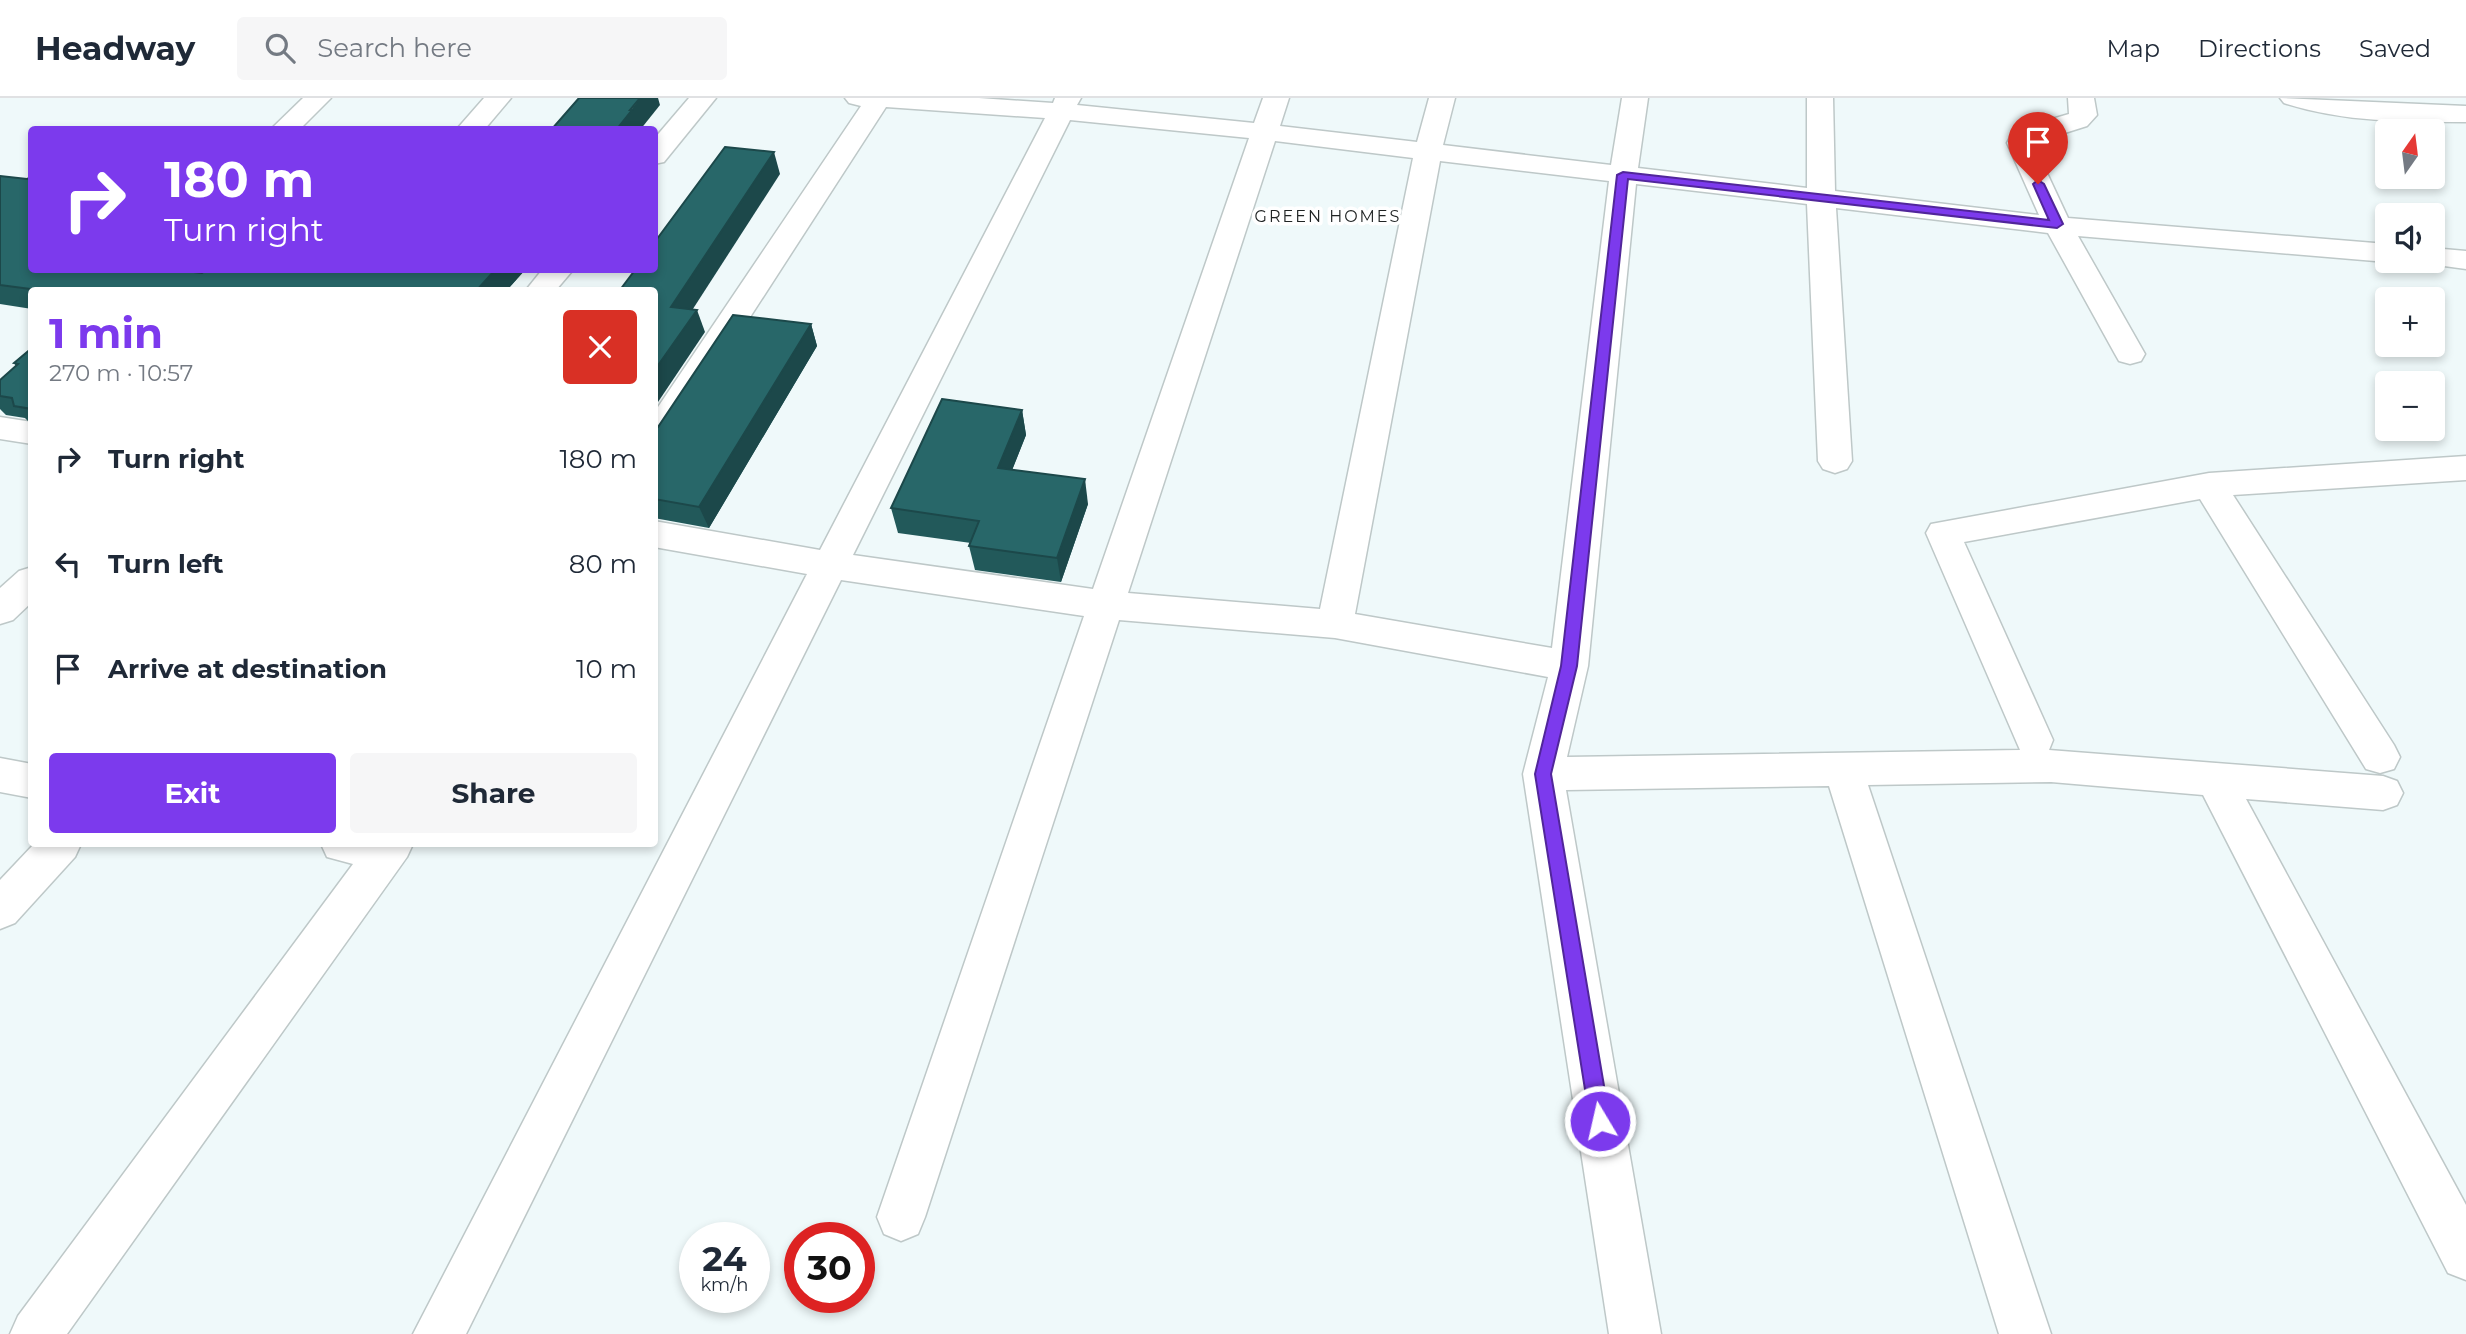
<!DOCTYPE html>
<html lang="en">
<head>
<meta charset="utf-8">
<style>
  body { margin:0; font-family:Montserrat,sans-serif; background:#f6f6f7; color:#1f2937; height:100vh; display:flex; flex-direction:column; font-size:26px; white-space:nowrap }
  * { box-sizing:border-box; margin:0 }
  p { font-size:23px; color:#747a83 }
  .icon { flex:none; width:38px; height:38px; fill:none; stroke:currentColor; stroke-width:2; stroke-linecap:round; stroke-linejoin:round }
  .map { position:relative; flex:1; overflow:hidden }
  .panel { position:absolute; left:28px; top:189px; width:630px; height:560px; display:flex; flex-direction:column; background:#fff; border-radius:7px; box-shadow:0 4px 10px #0003 }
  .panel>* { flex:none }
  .guide { position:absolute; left:28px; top:28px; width:630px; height:147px; border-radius:7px; box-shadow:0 4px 10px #0003; background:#7c3aed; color:#fff; overflow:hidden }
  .needle { width:46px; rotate:14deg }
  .buttons { position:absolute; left:2375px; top:21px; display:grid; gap:14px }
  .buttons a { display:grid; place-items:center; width:70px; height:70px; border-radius:7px; background:#fff; box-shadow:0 4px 10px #0003; font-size:35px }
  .speed { position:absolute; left:679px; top:1124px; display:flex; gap:14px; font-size:35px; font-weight:700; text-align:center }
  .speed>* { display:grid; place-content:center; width:91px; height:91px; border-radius:50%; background:#fff; box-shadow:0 4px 10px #0003; line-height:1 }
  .speed small { font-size:18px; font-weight:400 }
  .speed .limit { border:10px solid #d22; background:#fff; color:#111 }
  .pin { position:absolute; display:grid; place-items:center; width:60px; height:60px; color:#fff; margin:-72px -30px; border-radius:50% 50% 50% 0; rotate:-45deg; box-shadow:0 0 7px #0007 }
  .pin .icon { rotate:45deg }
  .me { position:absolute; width:77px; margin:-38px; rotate:351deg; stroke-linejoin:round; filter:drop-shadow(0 0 5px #0008) }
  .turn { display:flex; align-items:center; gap:24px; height:147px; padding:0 21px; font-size:32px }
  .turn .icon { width:91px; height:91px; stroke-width:2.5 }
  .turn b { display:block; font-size:49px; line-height:60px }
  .round { display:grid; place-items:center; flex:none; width:74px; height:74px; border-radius:7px; background:#f6f6f7 }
  .headline { display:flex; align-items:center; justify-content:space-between; height:119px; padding:0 21px }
  h1 { font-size:42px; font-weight:700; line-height:52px; color:#7c3aed }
  .primary-button { display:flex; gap:14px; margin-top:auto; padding:14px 21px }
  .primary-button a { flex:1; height:80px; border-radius:7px; background:#7c3aed; color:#fff; font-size:28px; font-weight:700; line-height:80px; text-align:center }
  .primary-button a+a { background:#f6f6f7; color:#1f2937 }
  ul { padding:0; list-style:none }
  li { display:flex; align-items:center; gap:21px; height:105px; padding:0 21px }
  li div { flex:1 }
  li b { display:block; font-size:26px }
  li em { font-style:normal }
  header { display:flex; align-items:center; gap:42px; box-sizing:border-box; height:98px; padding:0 35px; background:#fff; border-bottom:2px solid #e0e1e3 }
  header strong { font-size:33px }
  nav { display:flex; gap:38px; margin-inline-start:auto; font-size:24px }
  .search { width:490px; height:63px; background:#f6f6f7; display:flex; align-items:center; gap:18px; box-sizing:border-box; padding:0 24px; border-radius:7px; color:#747a83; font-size:26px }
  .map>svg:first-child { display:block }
</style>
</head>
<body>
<header>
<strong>Headway</strong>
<div class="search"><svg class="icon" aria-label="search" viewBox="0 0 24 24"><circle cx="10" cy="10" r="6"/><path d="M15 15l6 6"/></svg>Search here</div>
<nav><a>Map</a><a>Directions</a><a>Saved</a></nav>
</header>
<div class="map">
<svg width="2466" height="1236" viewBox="0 0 2466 1236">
  <rect width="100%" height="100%" fill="#eff9fa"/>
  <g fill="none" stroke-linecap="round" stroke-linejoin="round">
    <!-- street casing -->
    <g stroke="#bec8c8" stroke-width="3">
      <g id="street">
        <polygon points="303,0 331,0 299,32 270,32"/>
        <polygon points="484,0 511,0 484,32 456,32"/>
        <polygon points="689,0 716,0 664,64 654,66 654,41"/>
        <path d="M 845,0 L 979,0 L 1053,5 L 1055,0 L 1081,0 L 1077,7 L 1254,25 L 1263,0 L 1289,0 L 1280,28 L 1417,44 L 1429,0 L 1455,0 L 1443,47 L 1611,67 L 1622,0 L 1648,0 L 1638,70 L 1807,90 L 1807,0 L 1833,0 L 1835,93 L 2039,117 L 2007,45 L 2014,32 L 2069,16 L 2068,0 L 2094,0 L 2097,17 L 2087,28 L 2033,45 L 2068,120 L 2387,146 L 2387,163 L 2391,163 L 2387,164 L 2078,138 L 2145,256 L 2141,263 L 2130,266 L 2119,263 L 2115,256 L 2048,135 L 1836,110 L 1852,363 L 1847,371 L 1835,375 L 1823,371 L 1818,363 L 1807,106 L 1636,86 L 1588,568 L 1567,659 L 2020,652 L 1926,435 L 1931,426 L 2209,375 L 2466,358 L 2466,382 L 2233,397 L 2394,647 L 2400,659 L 2394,671 L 2380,675 L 2366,671 L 2200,401 L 1964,444 L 2053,642 L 2049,652 L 2383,678 L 2397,683 L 2403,695 L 2397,707 L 2383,712 L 2246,701 L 2466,1107 L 2466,1182 L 2448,1175 L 2203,697 L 2051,684 L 1868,687 L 2051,1236 L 1999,1236 L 1829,688 L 1566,692 L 1661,1236 L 1609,1236 L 1523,676 L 1548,579 L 1335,540 L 1119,522 L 925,1119 L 918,1136 L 901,1143 L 884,1136 L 877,1119 L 1084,518 L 841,482 L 466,1236 L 413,1236 L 807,476 L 654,449 L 654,423 L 820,452 L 1045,20 L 886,9 L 666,349 L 654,352 L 654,315 L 861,8 L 849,5 ZM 1070,22 L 1249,40 L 1093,491 L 853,457 ZM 1275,43 L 1413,60 L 1320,511 L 1128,495 ZM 1440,63 L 1609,83 L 1552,550 L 1355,516 Z"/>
        <path d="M 2280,0 L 2466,8 L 2466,24 C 2405,24 2343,24 2284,5 Z"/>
        <polygon points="2432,150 2466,153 2466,171 2422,165 2420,163 2432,163"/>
        <polygon points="542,172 573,172 556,192 526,192"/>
        <polygon points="0,319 32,324 32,346 0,341"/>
        <polygon points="32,469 32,504 13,522 0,526 0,490 19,473"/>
        <polygon points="0,660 32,666 32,700 0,694"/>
        <polygon points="34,746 81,746 75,759 15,825 0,831 0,782"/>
        <polygon points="321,746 413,746 407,759 67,1236 10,1236 18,1218 353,766 327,759"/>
      </g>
    </g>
    <!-- street -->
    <use href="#street" fill="#fff" fill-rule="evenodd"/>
  </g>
  <!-- wall -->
  <g fill="#22595a">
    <polygon points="0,78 27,81 32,172 202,175 320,173 321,172 525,172 507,192 32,192 32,211 0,206"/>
    <polygon points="811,226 817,248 709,430 654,420 654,330 658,329"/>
    <polygon points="32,250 32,327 25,320 6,317 0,311 0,282 16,268 14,265"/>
    <polygon points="1022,312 1026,337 1012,372 1088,406 1061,484 975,472 969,448 971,445 898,435 891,410"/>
  </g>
  <!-- shaded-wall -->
  <g fill="#1c484a">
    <polygon points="640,0 658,0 660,7 640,32 616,32"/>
    <polygon points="774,54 780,76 680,231 671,209"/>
    <polygon points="288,172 319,172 301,192"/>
    <polygon points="495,172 525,172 507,192 477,192"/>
    <polygon points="697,212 705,234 654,310 654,273"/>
    <polygon points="811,226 817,248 709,430 699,409"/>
    <polygon points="1022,312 1026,337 1003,395 998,370"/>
    <polygon points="1085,381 1088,406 1061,484 1057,460"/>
  </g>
  <!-- building -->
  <g fill="#286769" stroke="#1c484a" stroke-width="2">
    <polygon points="579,0 640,0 630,12 632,12 616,32 551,32"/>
    <polygon points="725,49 774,54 671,209 697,212 654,273 654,192 620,192 635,172 654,172 654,145"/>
    <polygon points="0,78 27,81 32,78 32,172 105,173 106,172 176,172 202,175 206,172 288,172 289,173 320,173 321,172 495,172 477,192 38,192 0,187"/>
    <polygon points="733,217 811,226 699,409 654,401 654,330 658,329"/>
    <polygon points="32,250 32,311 14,308 12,300 0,298 0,282 18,266 14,265"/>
    <polygon points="942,301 1022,312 998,370 1085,381 1057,460 969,448 979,423 891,410"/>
  </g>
  <!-- route -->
  <polygon fill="#7c3aed" stroke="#51269a" stroke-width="2" points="1623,74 2049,122 2033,86 2038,82 2044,86 2063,126 2057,130 1628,81 1577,568 1551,676 1610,1023 1607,1029 1600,1032 1593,1029 1590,1023 1535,676 1561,568 1617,77"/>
  <g text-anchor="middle" stroke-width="7" stroke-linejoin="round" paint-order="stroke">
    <!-- far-neighbourhood labels -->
    <g font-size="16" letter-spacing="2" fill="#202424" stroke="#fff">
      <text x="1328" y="124">GREEN HOMES</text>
    </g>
  </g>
</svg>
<div class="buttons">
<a><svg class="needle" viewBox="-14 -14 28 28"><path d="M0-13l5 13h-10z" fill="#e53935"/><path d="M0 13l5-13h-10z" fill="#747a83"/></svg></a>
<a><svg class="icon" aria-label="sound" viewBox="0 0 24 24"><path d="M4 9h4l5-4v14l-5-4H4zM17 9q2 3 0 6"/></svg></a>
<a>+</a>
<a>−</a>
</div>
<div class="speed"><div>24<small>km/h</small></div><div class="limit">30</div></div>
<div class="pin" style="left:2038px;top:86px;background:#d93025"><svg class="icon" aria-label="arrive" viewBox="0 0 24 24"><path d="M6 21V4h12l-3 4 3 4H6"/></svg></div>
<svg class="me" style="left:1600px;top:1023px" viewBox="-20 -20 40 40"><circle r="17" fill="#7c3aed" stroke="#fff" stroke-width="3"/><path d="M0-11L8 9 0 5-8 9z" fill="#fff"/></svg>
<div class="guide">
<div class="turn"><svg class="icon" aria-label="right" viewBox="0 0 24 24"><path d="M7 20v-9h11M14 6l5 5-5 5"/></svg><div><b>180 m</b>Turn right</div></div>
</div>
<section class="panel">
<div class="headline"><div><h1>1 min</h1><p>270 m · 10:57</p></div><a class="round" style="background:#d93025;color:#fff"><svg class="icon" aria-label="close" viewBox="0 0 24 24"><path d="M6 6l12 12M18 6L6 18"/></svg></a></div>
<ul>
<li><svg class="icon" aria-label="right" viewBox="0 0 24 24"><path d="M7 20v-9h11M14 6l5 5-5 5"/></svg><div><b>Turn right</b></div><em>180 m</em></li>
<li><svg class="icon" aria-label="left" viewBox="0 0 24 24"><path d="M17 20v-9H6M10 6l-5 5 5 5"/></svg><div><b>Turn left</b></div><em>80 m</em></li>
<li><svg class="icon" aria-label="arrive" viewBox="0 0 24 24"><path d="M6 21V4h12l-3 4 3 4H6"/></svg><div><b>Arrive at destination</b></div><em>10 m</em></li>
</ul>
<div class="primary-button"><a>Exit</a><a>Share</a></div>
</section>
</div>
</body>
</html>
